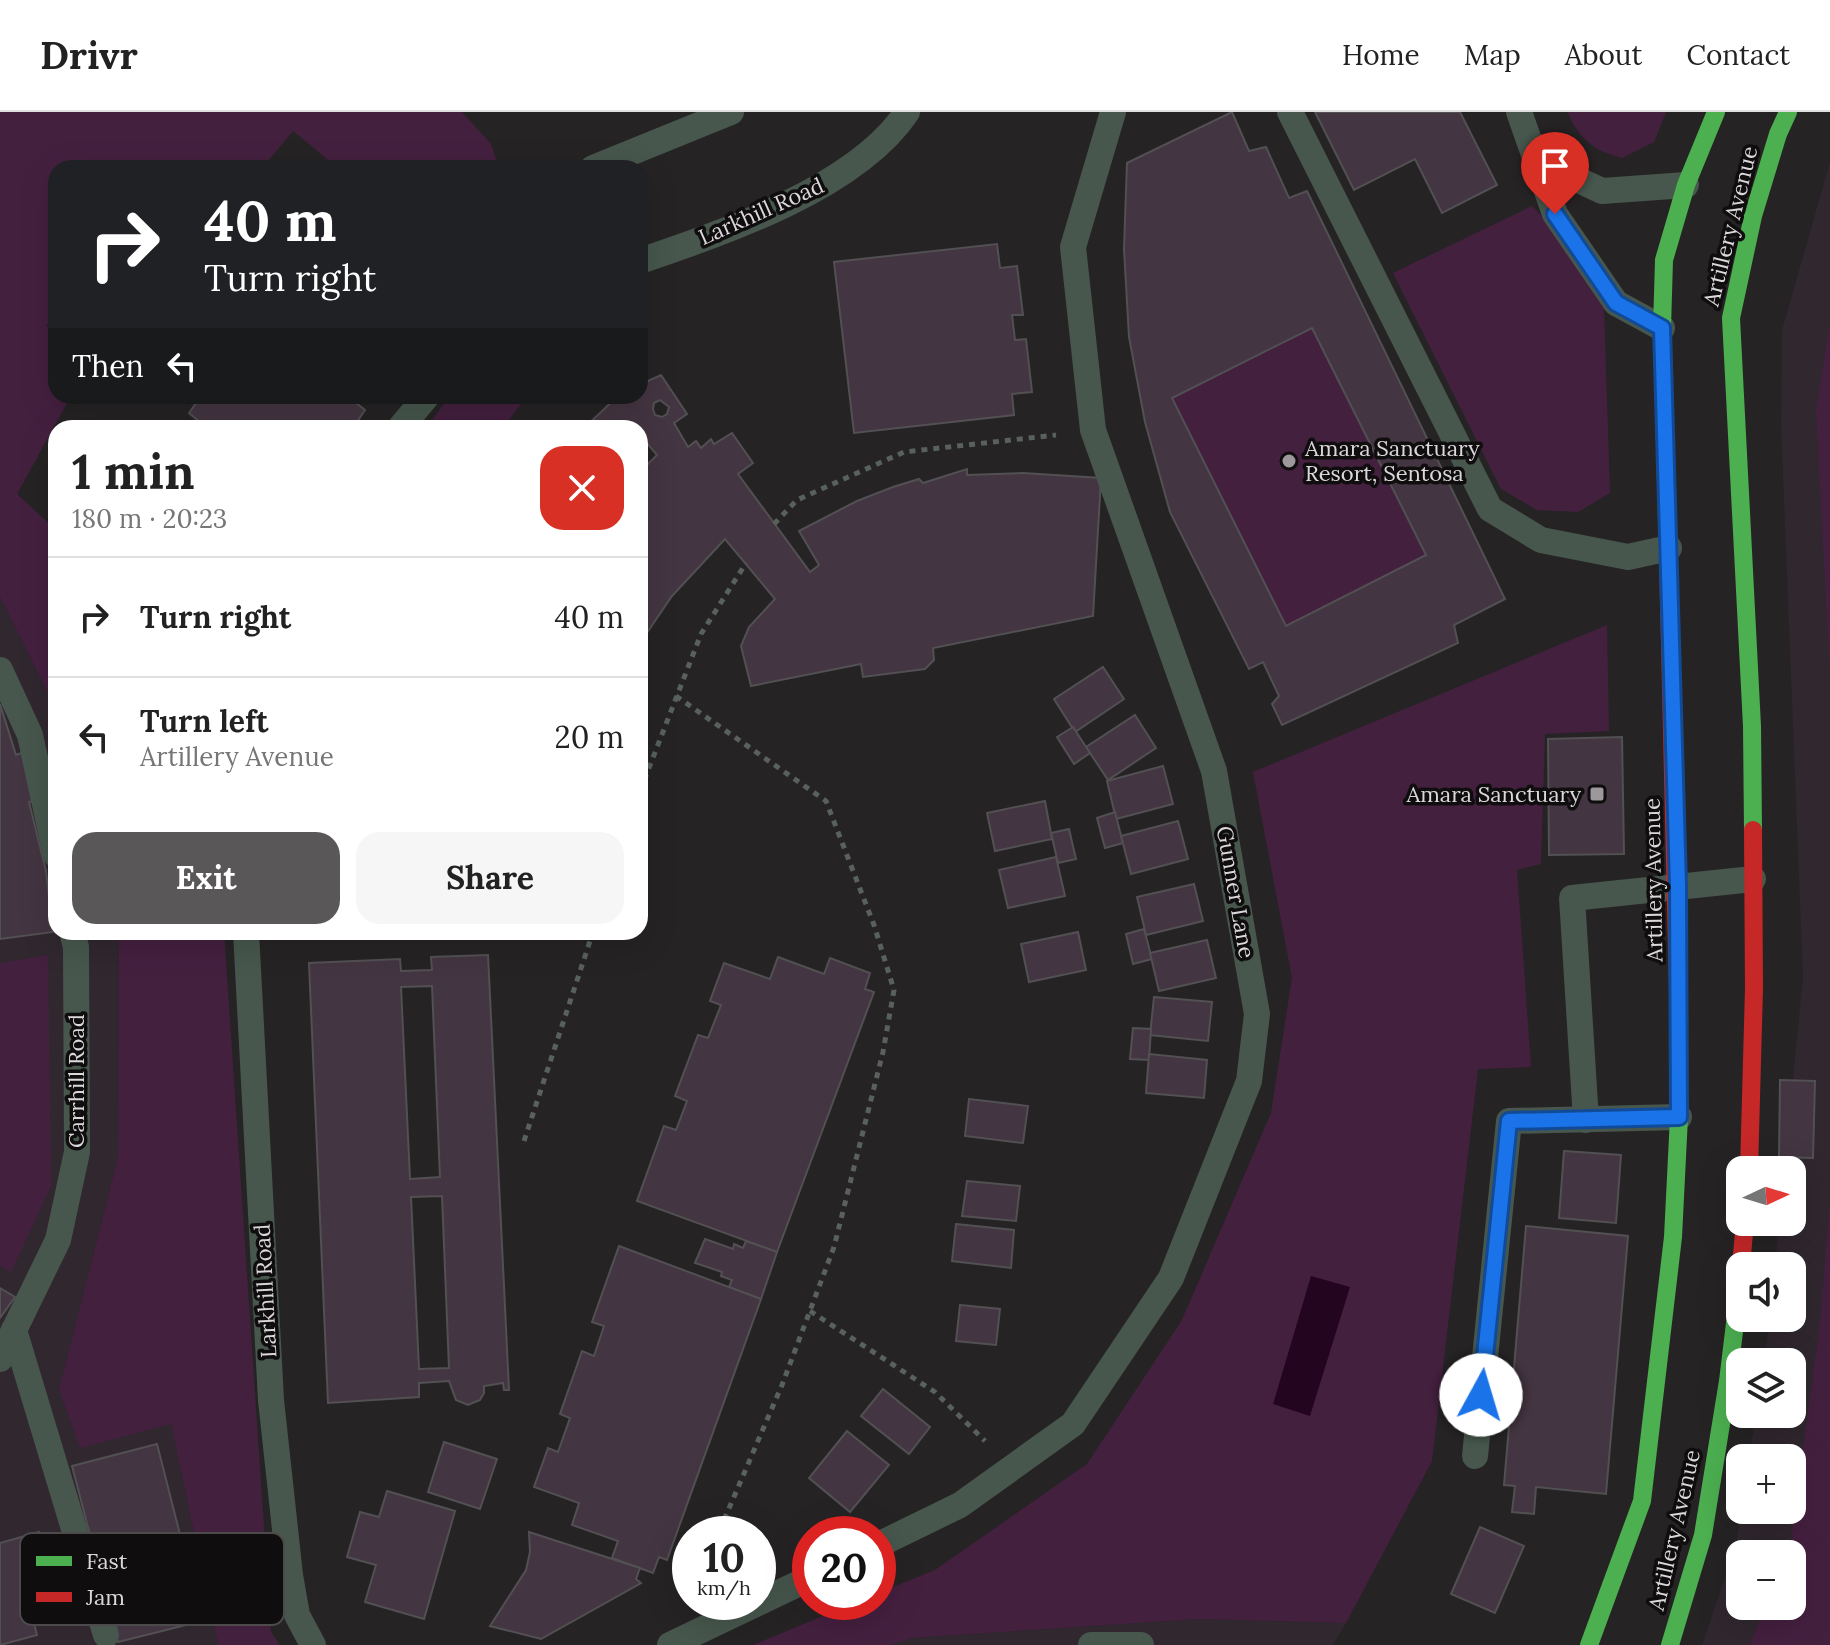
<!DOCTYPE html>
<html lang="en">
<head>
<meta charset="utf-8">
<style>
  body { margin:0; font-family:Lora,serif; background:#f6f6f6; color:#222; height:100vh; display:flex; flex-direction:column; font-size:30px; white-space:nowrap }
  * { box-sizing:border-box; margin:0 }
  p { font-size:26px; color:#767676 }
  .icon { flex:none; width:44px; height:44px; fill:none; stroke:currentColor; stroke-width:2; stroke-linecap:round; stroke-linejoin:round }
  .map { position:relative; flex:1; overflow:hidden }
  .details { position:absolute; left:48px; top:308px; width:600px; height:520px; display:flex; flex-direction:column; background:#fff; border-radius:24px; box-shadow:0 8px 32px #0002 }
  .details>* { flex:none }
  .top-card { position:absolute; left:48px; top:48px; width:600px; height:244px; border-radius:24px; box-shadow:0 8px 32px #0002; background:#202124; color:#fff; overflow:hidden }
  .needle { width:52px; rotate:86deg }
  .fabs { position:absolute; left:1726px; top:1044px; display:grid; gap:16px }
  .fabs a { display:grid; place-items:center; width:80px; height:80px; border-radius:16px; background:#fff; box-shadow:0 8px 32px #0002; font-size:40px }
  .speed { position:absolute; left:672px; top:1404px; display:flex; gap:16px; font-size:40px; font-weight:700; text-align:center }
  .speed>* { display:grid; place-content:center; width:104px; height:104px; border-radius:50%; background:#fff; box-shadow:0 8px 32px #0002; line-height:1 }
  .speed small { font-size:20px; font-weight:400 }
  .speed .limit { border:12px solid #d22; background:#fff; color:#111 }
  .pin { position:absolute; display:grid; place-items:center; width:68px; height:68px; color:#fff; margin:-82px -34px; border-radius:50% 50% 50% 0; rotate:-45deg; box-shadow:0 0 8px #0007 }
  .pin .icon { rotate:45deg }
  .me { position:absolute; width:88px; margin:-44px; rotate:6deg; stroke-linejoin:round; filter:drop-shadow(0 0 6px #0008) }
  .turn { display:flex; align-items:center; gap:28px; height:168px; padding:0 24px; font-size:36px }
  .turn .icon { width:104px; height:104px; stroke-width:2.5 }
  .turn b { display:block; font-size:56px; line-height:68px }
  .then { display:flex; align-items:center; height:76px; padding:0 24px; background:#0003; gap:16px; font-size:30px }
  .round { display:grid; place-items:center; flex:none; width:84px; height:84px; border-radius:24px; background:#f6f6f6 }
  .overview { display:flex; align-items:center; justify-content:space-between; height:136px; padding:0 24px }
  h1 { font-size:48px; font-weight:800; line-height:60px }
  .action { display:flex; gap:16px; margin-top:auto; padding:16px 24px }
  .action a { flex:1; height:92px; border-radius:24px; background:#595758; color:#fff; font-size:32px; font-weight:800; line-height:92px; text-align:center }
  .action a+a { background:#f6f6f6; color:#222 }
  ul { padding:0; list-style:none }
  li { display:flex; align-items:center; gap:24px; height:120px; padding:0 24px; border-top:2px solid #e0e0e0 }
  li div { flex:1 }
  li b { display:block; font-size:30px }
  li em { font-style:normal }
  header { display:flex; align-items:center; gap:48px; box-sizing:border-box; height:112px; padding:0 40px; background:#fff; border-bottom:2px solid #e0e0e0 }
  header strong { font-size:38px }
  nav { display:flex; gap:44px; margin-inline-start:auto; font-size:28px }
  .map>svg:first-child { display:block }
</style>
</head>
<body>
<header>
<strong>Drivr</strong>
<nav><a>Home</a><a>Map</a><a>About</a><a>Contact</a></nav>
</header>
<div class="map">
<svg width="1830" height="1533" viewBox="0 0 1830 1533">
  <rect width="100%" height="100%" fill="#262325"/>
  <!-- built -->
  <g fill="#30272f" fill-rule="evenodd">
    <path d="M 1830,50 L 1830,1533 L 1702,1533 L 1736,1433 L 1741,1398 L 1792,1398 L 1792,1346 L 1749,1346 L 1756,1302 L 1792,1302 L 1792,1250 L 1764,1250 L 1770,1206 L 1792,1206 L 1792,1154 L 1775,1154 L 1779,1110 L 1792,1110 L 1792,1058 L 1784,1058 L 1803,865 L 1781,312 L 1782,218 ZM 1740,1442 L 1792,1442 L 1792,1494 L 1740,1494 Z"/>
    <polygon points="0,485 56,597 56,820 116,820 119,831 118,1045 59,1277 171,1312 218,1533 0,1533 0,1154 10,1159 48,843 0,851"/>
    <polygon points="1198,1507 1346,1511 1333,1533 890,1533 912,1526"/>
  </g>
  <!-- green -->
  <g fill="#44203f">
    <polygon points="0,0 462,0 491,32 499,56 338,56 293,19 262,56 56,56 56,199 46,214 56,222 56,284 71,284 17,382 56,418 56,597 0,485"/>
    <path d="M 1568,0 L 1666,0 L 1654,30 L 1622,46 C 1596,40 1577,26 1568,0 Z"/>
    <polygon points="1532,94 1603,167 1610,381 1578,400 1537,398 1501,377 1393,161"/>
    <polygon points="1830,210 1830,563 1816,299"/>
    <polygon points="1312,216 1426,443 1286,514 1172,286"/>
    <polygon points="450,284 527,284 503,316 426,316"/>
    <polygon points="1607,513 1609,619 1545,622 1541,752 1517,758 1531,955 1478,957 1432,1349 1346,1511 1198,1507 912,1526 890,1533 753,1533 857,1490 878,1490 878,1481 935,1458 1087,1352 1182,1208 1271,1001 1292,866 1253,660"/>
    <polygon points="116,820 224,820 271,1520 280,1533 218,1533 171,1312 80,1336 59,1277 118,1045 119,831"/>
    <polygon points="48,843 51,1074 11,1160 0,1154 0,851"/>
    <polygon points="1830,1088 1830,1533 1750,1533 1765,1494 1792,1494 1792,1442 1785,1442 1791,1428 1820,1211"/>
  </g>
  <!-- water -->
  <polygon fill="#240520" points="1311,1164 1350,1175 1310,1304 1273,1292"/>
  <!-- building -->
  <g fill="#433541" stroke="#525052" stroke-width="2" fill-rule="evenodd">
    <path d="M 1232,0 L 1249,39 L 1266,35 L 1289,86 L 1307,79 L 1505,487 L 1454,513 L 1458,531 L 1282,613 L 1272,592 L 1279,584 L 1263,550 L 1249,557 L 1170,400 L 1145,310 L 1129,225 L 1124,137 L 1127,51 ZM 1312,216 L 1426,443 L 1286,514 L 1172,286 Z"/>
    <polygon points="1315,0 1460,0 1497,73 1442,101 1415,47 1354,78"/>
    <polygon points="997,132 1000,156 1017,154 1023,203 1012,203 1015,228 1026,227 1032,280 1012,282 1014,303 854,321 834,150"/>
    <path d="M 661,263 L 687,302 L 674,311 L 688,335 L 696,329 L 701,336 L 711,327 L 714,332 L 732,321 L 753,351 L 738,362 L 810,460 L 819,453 L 799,419 L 857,389 L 893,375 L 919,367 L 923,371 L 967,357 L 967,363 L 1023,361 L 1101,366 L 1093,504 L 933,536 L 934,548 L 925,557 L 863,565 L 861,552 L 751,574 L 741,534 L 749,515 L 775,487 L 725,427 L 672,484 L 640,531 L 640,360 L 657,343 L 640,323 L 640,316 L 633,316 L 627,309 L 620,316 L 584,316 L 618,284 L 640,284 L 640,267 L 644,265 L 646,270 ZM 660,288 L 669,295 L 667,302 L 662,305 L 655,303 L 653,297 L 654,291 Z"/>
    <polygon points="201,284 347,284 365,298 353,316 198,316 201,311 189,301"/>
    <polygon points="1103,555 1124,587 1075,620 1054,587"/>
    <polygon points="0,592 16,643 27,639 42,687 29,690 46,759 53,820 0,827"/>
    <polygon points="1135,603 1156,636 1108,668 1086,635"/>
    <polygon points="1073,615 1090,641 1074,652 1057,625"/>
    <polygon points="1622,625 1624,742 1549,743 1548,627"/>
    <polygon points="1163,654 1173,692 1116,707 1107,669"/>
    <polygon points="1045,689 1052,727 995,739 987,701"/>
    <polygon points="1115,700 1123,731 1105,736 1097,706"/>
    <polygon points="1178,709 1188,747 1131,762 1121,724"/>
    <polygon points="1069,717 1076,747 1058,751 1051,721"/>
    <polygon points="1056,745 1065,784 1008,796 999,758"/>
    <polygon points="1194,772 1203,809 1146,823 1137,785"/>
    <polygon points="1144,817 1152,847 1133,852 1126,822"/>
    <polygon points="1078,820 1086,858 1029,870 1021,832"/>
    <polygon points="1207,828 1216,866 1159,879 1150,841"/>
    <path d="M 488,843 L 509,1278 L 504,1278 L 503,1271 L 484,1274 L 484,1281 L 480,1288 L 468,1293 L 456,1288 L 449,1269 L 419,1271 L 419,1285 L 328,1291 L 309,851 L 400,847 L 401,859 L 432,858 L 431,845 ZM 432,874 L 440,1065 L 410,1067 L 401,875 ZM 442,1084 L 449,1256 L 419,1257 L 411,1085 Z"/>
    <polygon points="778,845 824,862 830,846 870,861 865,877 874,880 777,1140 637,1089 664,1014 676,1018 687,989 675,984 698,923 708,926 721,893 710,889 724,851 770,867"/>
    <polygon points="1154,885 1212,890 1208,929 1150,923"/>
    <polygon points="1133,916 1151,917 1149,948 1130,947"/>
    <polygon points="1149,942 1207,948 1204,986 1146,981"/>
    <polygon points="1780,968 1815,969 1813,1046 1779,1045"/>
    <polygon points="969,987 1028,994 1023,1031 965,1024"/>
    <polygon points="1564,1039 1621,1043 1616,1111 1559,1106"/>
    <polygon points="967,1069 1020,1074 1016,1109 962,1104"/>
    <polygon points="956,1112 1014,1118 1011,1156 952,1149"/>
    <polygon points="1526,1114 1628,1124 1606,1382 1536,1375 1534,1402 1512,1400 1515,1374 1504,1373"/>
    <polygon points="705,1127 733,1137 734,1132 743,1136 746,1129 777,1140 761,1187 729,1175 732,1168 721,1164 722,1160 695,1151"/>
    <polygon points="619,1134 761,1187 667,1448 659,1445 653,1461 612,1446 618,1429 572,1413 579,1391 534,1375 548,1336 558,1340 570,1306 560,1302 582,1239 594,1244 604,1214 592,1210"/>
    <polygon points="0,1176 15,1185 0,1206"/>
    <polygon points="960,1193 1000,1197 996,1233 956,1229"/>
    <polygon points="883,1277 930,1315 909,1342 861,1304"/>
    <polygon points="847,1319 889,1353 850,1400 809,1366"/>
    <polygon points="444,1330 497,1347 480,1397 428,1380"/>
    <polygon points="157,1332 202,1509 118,1530 72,1354"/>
    <polygon points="387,1379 455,1399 424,1507 365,1490 376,1453 347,1445 360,1400 379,1405"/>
    <polygon points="1480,1415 1524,1434 1495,1501 1451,1482"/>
    <polygon points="39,1420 53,1469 25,1477 37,1523 0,1533 0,1431"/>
    <polygon points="529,1420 640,1456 636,1467 641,1471 541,1527 490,1514 526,1458 530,1440"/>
  </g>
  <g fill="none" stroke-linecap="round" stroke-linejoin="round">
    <!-- path -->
    <g stroke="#58615b" stroke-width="5" stroke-dasharray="6 6" stroke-linecap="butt">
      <polyline points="774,412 797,388 904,340 1056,323"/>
      <polyline points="676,584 826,689 874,813 894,878 883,940 834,1135 782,1273 718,1422"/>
      <polyline points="640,679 701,522 746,451"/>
      <polyline points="524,1029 593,820"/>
      <polyline points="810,1199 935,1280 985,1329"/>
    </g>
    <!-- lane -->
    <g stroke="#47574d" stroke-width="26">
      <polyline points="1290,0 1490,397 1541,428 1628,445 1669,436"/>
      <polyline points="1519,0 1555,102 1616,191 1662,216"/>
      <polyline points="1536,48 1602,79 1686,73"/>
      <polyline points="593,56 731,0"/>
      <path d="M 640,149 C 725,120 856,76 907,0"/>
      <polyline points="400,316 427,284"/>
      <polyline points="0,558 30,623 56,743"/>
      <polyline points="246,820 271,1288 290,1463 297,1503 313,1533"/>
      <polyline points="1586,1008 1572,786 1753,767"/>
      <polyline points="14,1218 106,1523"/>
      <polyline points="0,1247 58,1128 77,1040 76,835 72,820"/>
      <polyline points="1475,1344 1509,1009 1679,1005"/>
      <polyline points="878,1433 960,1393 1073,1312 1171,1166 1249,969 1257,902 1214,659 1093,318 1073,135 1113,0"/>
      <polyline points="670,1533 810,1466"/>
      <polyline points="1091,1533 1141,1533"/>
    </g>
    <!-- fast -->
    <g stroke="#4caf50" stroke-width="18">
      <polyline points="1667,405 1662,216 1664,148 1686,73 1716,0"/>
      <polyline points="1753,718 1752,614 1731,206 1753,104 1778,22 1788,0"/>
      <polyline points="1589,1533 1642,1389 1673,1125 1679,1005 1678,878"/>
      <polyline points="1670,1533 1703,1423 1728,1269 1740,1170"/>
    </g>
    <!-- jam -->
    <g stroke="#c62828" stroke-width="18">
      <polyline points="1667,405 1678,878"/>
      <polyline points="1749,1058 1754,876 1753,718"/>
      <polyline points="1741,1154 1745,1110"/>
    </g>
  </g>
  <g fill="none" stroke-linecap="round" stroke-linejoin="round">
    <!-- route casing -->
    <g stroke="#114b97" stroke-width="20">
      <polyline id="route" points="1481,1283 1509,1009 1679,1005 1678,773 1662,216 1616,191 1555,102"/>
    </g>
    <!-- route -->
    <use href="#route" stroke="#1a73e8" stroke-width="14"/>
  </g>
  <!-- markers -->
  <g fill="#9c989b" stroke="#0f0d0e" stroke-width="3">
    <circle cx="1289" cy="349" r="8"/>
    <rect x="1589" y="674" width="16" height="16" rx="4"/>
  </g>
  <g text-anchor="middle" stroke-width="7" stroke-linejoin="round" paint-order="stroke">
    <!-- street labels -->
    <g font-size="22" fill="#dbd7da" stroke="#0f0d0e">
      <text transform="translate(761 99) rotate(-24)" y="8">Larkhill Road</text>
      <text transform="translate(1730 114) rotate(-76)" y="8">Artillery Avenue</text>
      <text transform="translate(1653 768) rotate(-91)" y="8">Artillery Avenue</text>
      <text transform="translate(1236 780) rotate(80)" y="8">Gunner Lane</text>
      <text transform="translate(76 969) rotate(-90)" y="8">Carrhill Road</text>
      <text transform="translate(265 1179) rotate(-93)" y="8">Larkhill Road</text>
      <text transform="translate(1674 1418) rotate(-77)" y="8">Artillery Avenue</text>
    </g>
    <!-- poi labels -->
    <g font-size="22" fill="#dbd7da" stroke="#0f0d0e" text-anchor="start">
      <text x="1305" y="344">Amara Sanctuary<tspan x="1305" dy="25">Resort, Sentosa</tspan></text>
      <text x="1581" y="690" text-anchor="end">Amara Sanctuary</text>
    </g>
  </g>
  <!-- legend -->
  <rect x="20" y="1421" width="264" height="92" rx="12" fill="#0f0d0e" stroke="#4c4a4b" stroke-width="2"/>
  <rect x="36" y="1444" width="36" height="10" fill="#4caf50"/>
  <rect x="36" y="1480" width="36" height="10" fill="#c62828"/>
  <g font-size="22" fill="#dbd7da">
    <text x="86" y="1457">Fast</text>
    <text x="86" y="1493">Jam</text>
  </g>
</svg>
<div class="fabs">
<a><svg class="needle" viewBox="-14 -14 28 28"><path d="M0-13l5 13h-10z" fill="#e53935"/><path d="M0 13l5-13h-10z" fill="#767676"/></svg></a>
<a><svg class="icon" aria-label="sound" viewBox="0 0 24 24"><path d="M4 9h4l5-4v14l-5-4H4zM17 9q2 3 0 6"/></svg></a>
<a><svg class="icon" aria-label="layers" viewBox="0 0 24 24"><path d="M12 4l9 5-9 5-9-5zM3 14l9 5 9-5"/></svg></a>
<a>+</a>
<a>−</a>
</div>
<div class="speed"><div>10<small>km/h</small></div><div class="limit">20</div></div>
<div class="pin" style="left:1555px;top:102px;background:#d93025"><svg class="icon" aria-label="arrive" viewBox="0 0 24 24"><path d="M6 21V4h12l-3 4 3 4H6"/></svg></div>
<svg class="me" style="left:1481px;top:1283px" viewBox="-20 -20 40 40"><circle r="19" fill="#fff"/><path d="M0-13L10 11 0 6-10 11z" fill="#1a73e8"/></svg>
<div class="top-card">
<div class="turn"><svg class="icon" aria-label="right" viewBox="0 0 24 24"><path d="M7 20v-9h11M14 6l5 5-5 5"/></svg><div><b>40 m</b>Turn right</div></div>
<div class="then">Then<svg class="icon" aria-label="left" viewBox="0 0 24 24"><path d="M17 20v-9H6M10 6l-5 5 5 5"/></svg></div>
</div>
<section class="details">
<div class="overview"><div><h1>1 min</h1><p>180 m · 20:23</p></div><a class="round" style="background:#d93025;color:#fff"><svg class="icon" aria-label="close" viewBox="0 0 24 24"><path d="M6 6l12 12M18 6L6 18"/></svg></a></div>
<ul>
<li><svg class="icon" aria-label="right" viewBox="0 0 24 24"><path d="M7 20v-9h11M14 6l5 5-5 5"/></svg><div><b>Turn right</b></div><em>40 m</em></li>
<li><svg class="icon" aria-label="left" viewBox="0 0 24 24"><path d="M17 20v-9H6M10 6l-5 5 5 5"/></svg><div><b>Turn left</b><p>Artillery Avenue</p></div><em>20 m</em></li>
</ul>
<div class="action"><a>Exit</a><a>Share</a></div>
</section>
</div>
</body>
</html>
